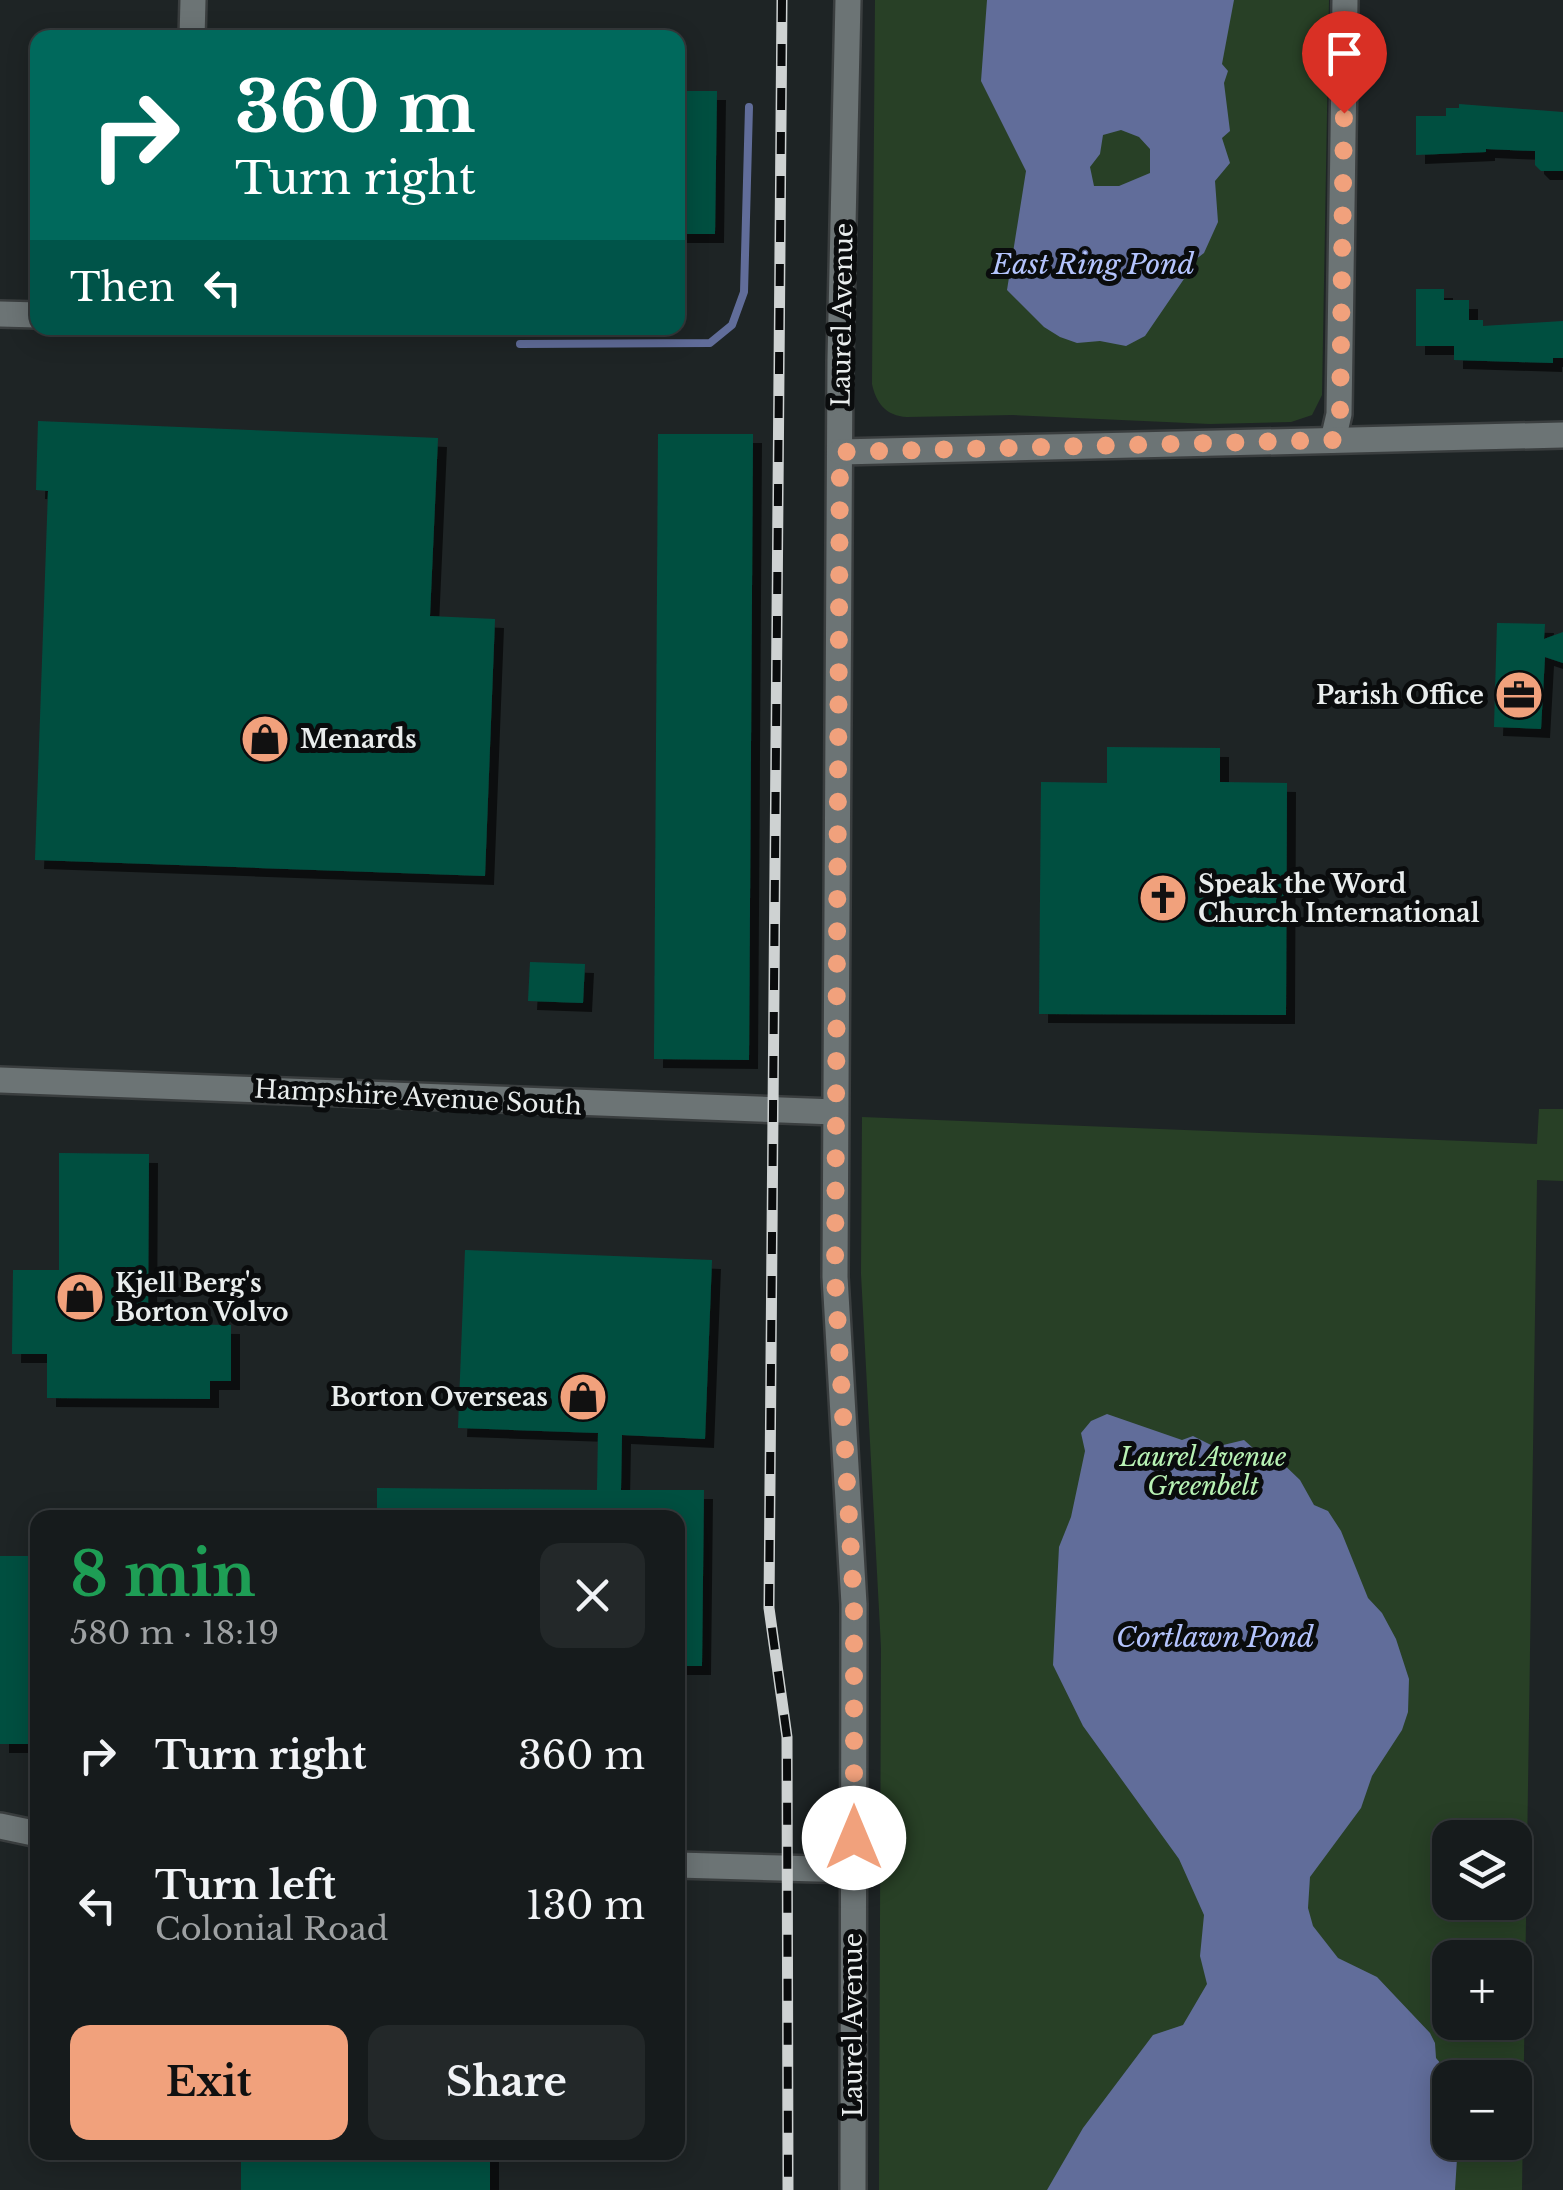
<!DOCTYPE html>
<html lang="en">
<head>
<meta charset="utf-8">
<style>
  body { margin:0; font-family:"Libre Baskerville",serif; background:#232829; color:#f1f3f6; height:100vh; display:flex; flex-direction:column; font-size:38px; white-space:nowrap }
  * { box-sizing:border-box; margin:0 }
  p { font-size:32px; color:#9ea1a3 }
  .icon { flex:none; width:55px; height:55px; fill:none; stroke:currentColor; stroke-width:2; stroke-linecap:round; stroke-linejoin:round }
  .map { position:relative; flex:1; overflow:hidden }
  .details { position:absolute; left:30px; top:1510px; width:655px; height:650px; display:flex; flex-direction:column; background:#161b1c; border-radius:20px; box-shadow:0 5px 25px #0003,0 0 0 2px #35393b }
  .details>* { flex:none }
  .top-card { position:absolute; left:30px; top:30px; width:655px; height:305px; border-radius:20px; box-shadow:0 5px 25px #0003,0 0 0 2px #35393b; background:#00695c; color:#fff; overflow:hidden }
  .buttons { position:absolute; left:1432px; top:1820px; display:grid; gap:20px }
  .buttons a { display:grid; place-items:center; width:100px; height:100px; border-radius:20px; background:#161b1c; box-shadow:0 5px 25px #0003,0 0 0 2px #35393b; font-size:50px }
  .pin { position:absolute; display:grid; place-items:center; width:85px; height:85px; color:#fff; margin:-102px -42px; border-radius:50% 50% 50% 0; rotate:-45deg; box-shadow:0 0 10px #0007 }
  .pin .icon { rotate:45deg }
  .me { position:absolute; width:110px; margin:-55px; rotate:0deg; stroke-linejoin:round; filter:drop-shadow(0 0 8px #0008) }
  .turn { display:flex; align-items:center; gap:35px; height:210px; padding:0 40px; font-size:45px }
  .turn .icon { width:130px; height:130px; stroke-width:2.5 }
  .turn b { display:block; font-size:70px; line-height:85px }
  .then { display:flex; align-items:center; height:95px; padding:0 40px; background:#0003; gap:20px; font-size:38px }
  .round { display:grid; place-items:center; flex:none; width:105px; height:105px; border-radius:20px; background:#232829 }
  .overview { display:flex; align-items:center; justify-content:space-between; height:170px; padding:0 40px }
  h1 { font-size:60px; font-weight:700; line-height:75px; color:#1e9e55 }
  .primary-button { display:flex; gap:20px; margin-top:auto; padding:20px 40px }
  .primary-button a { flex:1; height:115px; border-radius:20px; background:#f1a17c; color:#111; font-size:40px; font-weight:700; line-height:115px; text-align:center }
  .primary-button a+a { background:#232829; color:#f1f3f6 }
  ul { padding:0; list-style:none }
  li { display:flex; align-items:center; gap:30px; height:150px; padding:0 40px }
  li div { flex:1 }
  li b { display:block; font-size:38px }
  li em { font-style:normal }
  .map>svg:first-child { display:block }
</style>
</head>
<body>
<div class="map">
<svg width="1563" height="2190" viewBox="0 0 1563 2190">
  <defs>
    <filter id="shadow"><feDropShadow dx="9" dy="9" stdDeviation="0" flood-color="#0009"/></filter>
  </defs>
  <rect width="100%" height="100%" fill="#1e2425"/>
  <!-- green -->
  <g fill="#284026" fill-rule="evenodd">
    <path d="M 875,0 L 1329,0 L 1322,395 L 1312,415 L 1291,422 L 1210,424 L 1013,415 L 907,417 C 886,416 876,403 872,384 Z"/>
    <path d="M 1539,1109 L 1563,1109 L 1563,1181 L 1537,1180 L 1522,2190 L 879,2190 L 881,1647 L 861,1274 L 862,1117 L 1537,1144 ZM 1450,1838 L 1515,1838 L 1515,1902 L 1450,1902 ZM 1450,1958 L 1515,1958 L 1515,2022 L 1450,2022 ZM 1450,2078 L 1515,2078 L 1515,2142 L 1450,2142 Z"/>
  </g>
  <!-- water -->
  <g fill="#616d9a" fill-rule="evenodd">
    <path d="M 987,0 L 1234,0 L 1222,64 L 1228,71 L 1224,83 L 1230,131 L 1222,138 L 1230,163 L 1215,181 L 1218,222 L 1204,253 L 1191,263 L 1186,276 L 1145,336 L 1126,346 L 1100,341 L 1077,343 L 1060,337 L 1044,327 L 1007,290 L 1026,171 L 981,81 ZM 1121,130 L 1139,137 L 1150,149 L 1150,173 L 1119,186 L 1094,186 L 1090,167 L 1100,154 L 1103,135 Z"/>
    <polygon points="1107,1414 1182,1440 1193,1436 1215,1447 1244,1440 1263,1457 1276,1457 1300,1480 1314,1505 1328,1511 1341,1531 1368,1598 1382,1613 1396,1639 1409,1679 1408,1712 1402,1730 1372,1776 1361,1808 1310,1877 1308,1908 1313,1926 1338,1958 1377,1977 1430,2033 1435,2043 1436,2058 1452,2077 1450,2142 1458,2143 1455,2190 1047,2190 1083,2128 1153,2035 1183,2025 1207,1984 1200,1956 1204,1915 1179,1859 1083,1726 1053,1665 1059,1547 1071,1517 1085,1451 1081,1433 1091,1421"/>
  </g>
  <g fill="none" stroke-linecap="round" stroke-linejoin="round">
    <!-- stream -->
    <polyline stroke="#616d9a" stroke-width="8" points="520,344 710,343 732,325 744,292 749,107"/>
  </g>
  <!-- building -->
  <g fill="#004f41" filter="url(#shadow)">
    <polygon points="678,91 717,91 715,234 678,234"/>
    <polygon points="1459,104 1563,112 1563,171 1541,171 1535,165 1535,151 1486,149 1486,152 1416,155 1416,116 1446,116 1446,108 1459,108"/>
    <polygon points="1416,289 1444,289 1444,300 1469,300 1469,320 1483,320 1483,326 1563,321 1563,358 1553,358 1553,363 1454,360 1454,346 1416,346"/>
    <polygon points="38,421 438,438 430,616 495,619 485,876 35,860 48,491 36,490"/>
    <polygon points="658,434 753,434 749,1060 654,1059"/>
    <polygon points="1497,623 1545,624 1544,639 1563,632 1563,663 1545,657 1541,729 1494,727"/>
    <polygon points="1107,747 1220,748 1220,782 1287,783 1286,1015 1039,1014 1041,782 1107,783"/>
    <polygon points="530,962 585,964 583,1003 528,1001"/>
    <polygon points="59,1153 149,1154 148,1324 231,1325 231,1381 210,1381 210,1399 47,1398 47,1354 12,1354 13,1270 59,1270"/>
    <polygon points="465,1250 712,1260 705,1439 622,1435 621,1490 704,1490 702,1666 678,1666 678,1518 377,1518 377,1488 597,1490 598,1433 458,1428"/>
    <rect x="0" y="1556" width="38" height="188"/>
    <rect x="241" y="2152" width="249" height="38"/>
  </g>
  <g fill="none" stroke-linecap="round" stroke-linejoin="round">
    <!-- street casing -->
    <g stroke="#3a3e3f" stroke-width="30">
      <g id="street">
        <polyline points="1333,440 1339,414 1345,0"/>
        <polyline points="0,1826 38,1834"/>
        <polyline points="678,1865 854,1870"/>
      </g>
    </g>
    <!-- secondary casing -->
    <g stroke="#3a3e3f" stroke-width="30">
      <g id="secondary">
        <polyline points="848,0 840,360 835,1277 854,1604 853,2190"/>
        <polyline points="192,38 193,0"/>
        <polyline points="0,314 38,315"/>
        <polyline points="840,452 1563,435"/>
        <polyline points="0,1080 835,1112"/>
      </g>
    </g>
    <!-- street -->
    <use href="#street" stroke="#6c7475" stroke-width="25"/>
    <!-- secondary -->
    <use href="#secondary" stroke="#6c7475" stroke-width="25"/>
    <!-- rail casing -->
    <g stroke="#ced2d2" stroke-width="11">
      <polyline id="rail" points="782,0 769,1608 787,1737 788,2190"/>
    </g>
    <!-- rail -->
    <use href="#rail" stroke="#0a0c0d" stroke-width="8" stroke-dasharray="22" stroke-linecap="butt"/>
  </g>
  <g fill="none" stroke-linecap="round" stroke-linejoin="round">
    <!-- route -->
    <polyline stroke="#f1a17c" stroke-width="18" stroke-dasharray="0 32.4" points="854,1838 854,1604 835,1277 840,452 1334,440 1340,414 1344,113"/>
  </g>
  <!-- icons -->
  <defs>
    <g id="office-disc" transform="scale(2.5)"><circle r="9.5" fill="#f1a17c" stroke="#0a0c0d"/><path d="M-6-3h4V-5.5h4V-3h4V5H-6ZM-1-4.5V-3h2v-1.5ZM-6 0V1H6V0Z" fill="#111"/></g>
    <g id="shop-disc" transform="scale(2.5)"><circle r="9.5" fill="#f1a17c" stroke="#0a0c0d"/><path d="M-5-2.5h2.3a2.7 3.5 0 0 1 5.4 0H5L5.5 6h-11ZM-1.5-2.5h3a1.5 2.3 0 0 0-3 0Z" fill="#111"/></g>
    <g id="church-disc" transform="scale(2.5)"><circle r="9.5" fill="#f1a17c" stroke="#0a0c0d"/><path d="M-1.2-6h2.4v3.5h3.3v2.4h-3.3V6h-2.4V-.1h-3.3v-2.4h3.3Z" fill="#111"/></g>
  </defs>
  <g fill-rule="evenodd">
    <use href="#office-disc" x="1519" y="695"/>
    <use href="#shop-disc" x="265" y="739"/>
    <use href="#church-disc" x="1163" y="898"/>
    <use href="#shop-disc" x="80" y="1297"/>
    <use href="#shop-disc" x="583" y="1397"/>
  </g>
  <g text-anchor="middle" stroke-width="10" stroke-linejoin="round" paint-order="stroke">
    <!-- street labels -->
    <g font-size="25" fill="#e9eded" stroke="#0a0c0d">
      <text transform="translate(842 315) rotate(-89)" y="9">Laurel Avenue</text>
      <text transform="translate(418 1097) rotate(3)" y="9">Hampshire Avenue South</text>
      <text transform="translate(853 2025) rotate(-90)" y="9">Laurel Avenue</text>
    </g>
    <!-- poi labels -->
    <g font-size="25" font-weight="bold" fill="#e9eded" stroke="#0a0c0d" text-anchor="start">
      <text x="1484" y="704" text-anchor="end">Parish Office</text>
      <text x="300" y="748">Menards</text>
      <text x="1198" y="893">Speak the Word<tspan x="1198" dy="29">Church International</tspan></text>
      <text x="115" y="1292">Kjell Berg's<tspan x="115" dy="29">Borton Volvo</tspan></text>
      <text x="548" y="1406" text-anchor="end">Borton Overseas</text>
    </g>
    <!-- park labels -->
    <g font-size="25" font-style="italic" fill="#b8f2b4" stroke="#0a0c0d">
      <text x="1203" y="1466">Laurel Avenue<tspan x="1203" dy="29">Greenbelt</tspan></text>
    </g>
    <!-- water labels -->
    <g font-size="28" font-style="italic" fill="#b4c4fd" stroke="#0a0c0d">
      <text x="1093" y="274">East Ring Pond</text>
      <text x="1215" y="1647">Cortlawn Pond</text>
    </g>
  </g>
</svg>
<div class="buttons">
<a><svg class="icon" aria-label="layers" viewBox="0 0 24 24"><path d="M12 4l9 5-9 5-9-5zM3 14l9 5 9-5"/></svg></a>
<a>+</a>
<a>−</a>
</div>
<div class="pin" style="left:1344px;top:113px;background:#d93025"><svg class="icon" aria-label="arrive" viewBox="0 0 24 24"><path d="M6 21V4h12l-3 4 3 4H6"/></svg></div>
<svg class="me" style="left:854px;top:1838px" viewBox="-20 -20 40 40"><circle r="19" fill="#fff"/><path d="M0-13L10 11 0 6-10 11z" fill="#f1a17c"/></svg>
<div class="top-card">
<div class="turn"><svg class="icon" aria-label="right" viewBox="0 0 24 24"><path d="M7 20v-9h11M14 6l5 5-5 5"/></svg><div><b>360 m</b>Turn right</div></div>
<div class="then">Then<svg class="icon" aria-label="left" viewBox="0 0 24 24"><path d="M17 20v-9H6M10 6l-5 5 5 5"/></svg></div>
</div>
<section class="details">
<div class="overview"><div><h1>8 min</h1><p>580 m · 18:19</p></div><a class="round"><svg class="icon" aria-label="close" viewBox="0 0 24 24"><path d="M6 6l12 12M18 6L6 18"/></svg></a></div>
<ul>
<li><svg class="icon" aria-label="right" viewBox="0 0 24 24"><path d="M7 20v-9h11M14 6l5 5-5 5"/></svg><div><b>Turn right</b></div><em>360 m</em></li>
<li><svg class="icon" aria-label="left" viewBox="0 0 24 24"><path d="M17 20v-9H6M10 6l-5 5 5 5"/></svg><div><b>Turn left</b><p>Colonial Road</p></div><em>130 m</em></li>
</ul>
<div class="primary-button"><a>Exit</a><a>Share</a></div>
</section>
</div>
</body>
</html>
